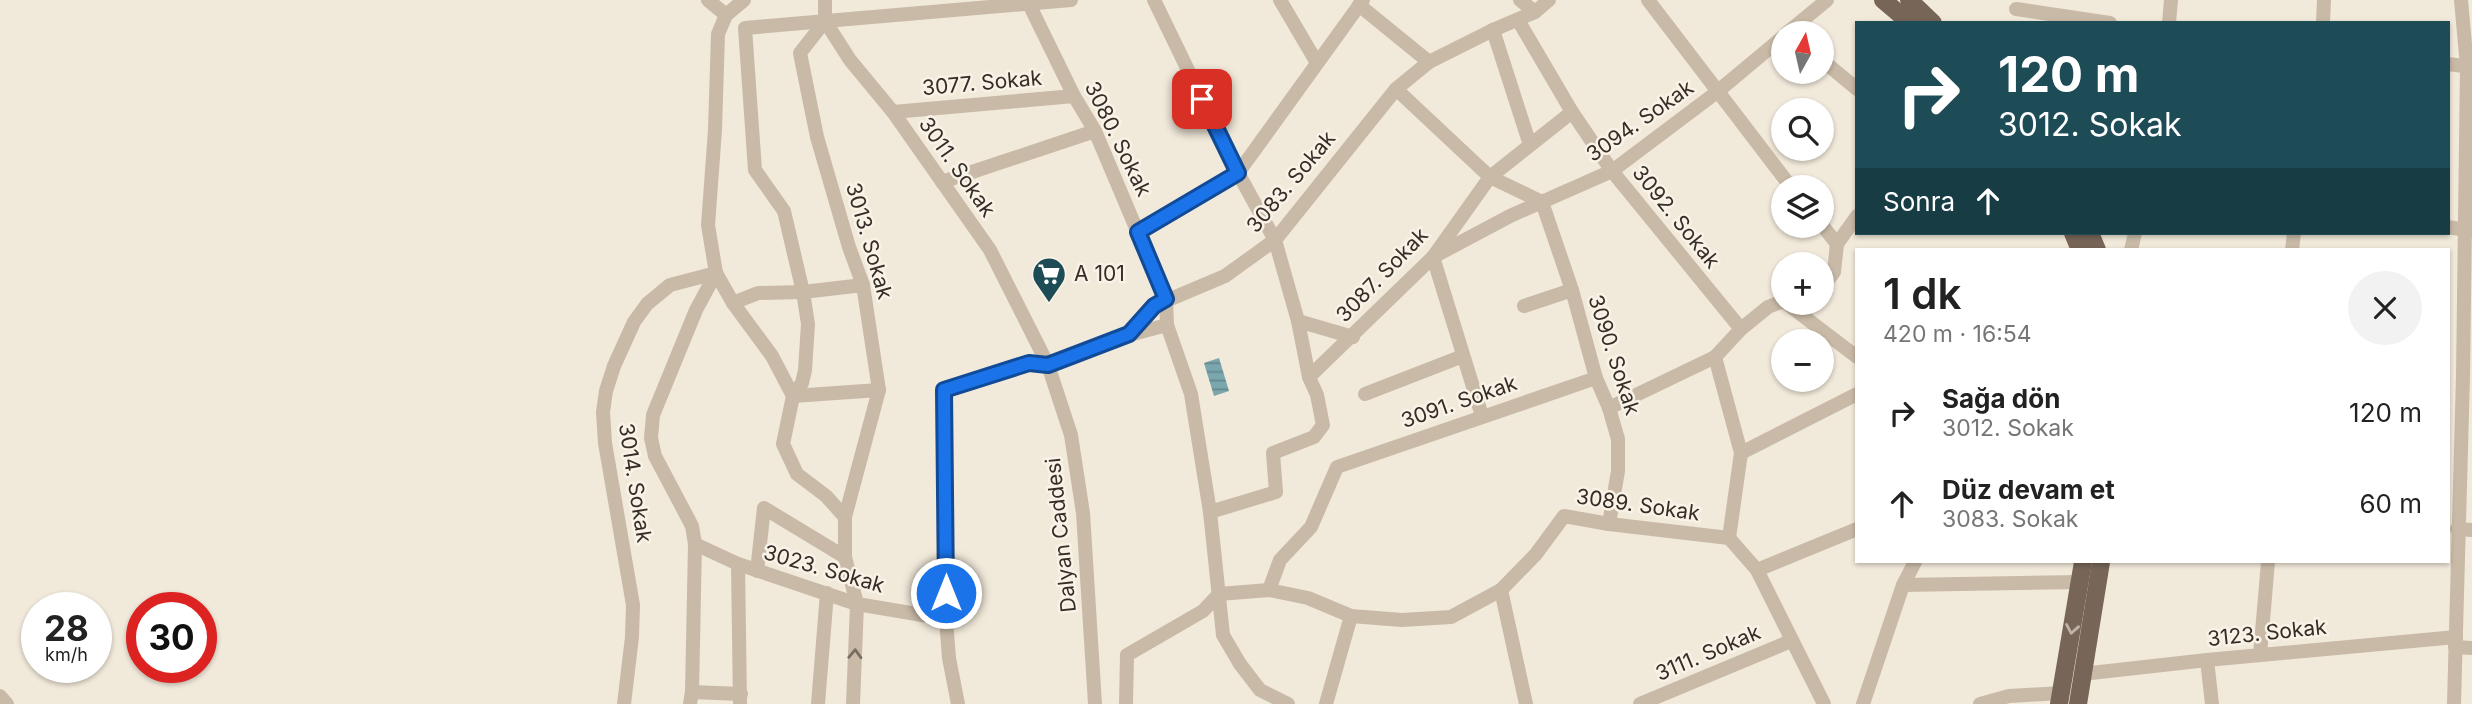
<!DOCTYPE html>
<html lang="tr">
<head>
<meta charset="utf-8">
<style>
  body { margin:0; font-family:Inter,sans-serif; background:#f2f2f2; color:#222; height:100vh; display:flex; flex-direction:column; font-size:26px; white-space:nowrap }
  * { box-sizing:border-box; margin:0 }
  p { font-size:23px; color:#767676 }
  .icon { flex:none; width:38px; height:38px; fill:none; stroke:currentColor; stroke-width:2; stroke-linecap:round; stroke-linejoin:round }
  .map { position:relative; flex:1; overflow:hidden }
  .details { position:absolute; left:1855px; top:248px; width:595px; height:315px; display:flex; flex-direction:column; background:#fff; border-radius:0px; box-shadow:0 2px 5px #0004 }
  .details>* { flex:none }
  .banner { position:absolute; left:1855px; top:21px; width:595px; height:214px; border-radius:0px; box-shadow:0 2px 5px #0004; background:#1e4c56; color:#fff; overflow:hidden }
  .needle { width:46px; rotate:8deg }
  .buttons { position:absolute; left:1771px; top:21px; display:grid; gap:14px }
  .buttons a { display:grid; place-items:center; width:63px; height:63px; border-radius:50%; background:#fff; box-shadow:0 2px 5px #0004; font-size:35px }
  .speed { position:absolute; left:21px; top:592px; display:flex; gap:14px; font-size:35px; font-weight:700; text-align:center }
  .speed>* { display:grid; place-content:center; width:91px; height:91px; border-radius:50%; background:#fff; box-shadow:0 2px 5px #0004; line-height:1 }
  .speed small { font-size:18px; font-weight:400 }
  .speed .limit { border:10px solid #d22; background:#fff; color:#111 }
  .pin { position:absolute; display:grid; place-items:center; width:60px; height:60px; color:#fff; margin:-30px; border-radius:14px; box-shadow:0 4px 10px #0006 }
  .me { position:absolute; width:77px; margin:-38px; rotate:0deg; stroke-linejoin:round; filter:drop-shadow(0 0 5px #0008) }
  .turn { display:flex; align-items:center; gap:24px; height:147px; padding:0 28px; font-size:32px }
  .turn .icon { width:91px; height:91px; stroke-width:2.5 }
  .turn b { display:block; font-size:49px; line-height:60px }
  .then { display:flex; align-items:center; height:66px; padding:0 28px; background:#0003; gap:14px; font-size:26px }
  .round { display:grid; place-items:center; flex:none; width:74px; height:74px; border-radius:37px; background:#f2f2f2 }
  .summary { display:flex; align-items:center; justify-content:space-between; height:119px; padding:0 28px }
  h1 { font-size:42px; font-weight:600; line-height:52px }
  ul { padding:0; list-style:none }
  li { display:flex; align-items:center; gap:21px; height:91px; padding:0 28px }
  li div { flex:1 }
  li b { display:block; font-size:26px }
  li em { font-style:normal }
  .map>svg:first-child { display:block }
</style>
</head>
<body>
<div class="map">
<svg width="2472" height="704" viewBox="0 0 2472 704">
  <defs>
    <pattern id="water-rules" width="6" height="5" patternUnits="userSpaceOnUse" patternTransform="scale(1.75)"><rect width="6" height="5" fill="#7aa6ad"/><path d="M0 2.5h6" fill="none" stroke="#65888d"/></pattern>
  </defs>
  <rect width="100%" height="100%" fill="#f1e9da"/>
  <!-- water -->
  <polygon fill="url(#water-rules)" points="1219,358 1229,391 1214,396 1204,363"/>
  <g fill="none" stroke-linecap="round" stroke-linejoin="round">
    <!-- minor -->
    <g stroke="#c9baa7" stroke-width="14">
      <polyline points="708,0 726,15"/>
      <polyline points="744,0 726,15 718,34 715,130 708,225 716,273 733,303 772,356 793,396 783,444 797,474 826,496 845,517"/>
      <polyline points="825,0 825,21 850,60 893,112 990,250 1048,365 1071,435 1083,513 1095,704"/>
      <polyline points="1027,0 1074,96 1095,131 1166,299 1167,325"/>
      <polyline points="1154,0 1238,173 1275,240 1298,321"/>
      <polyline points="1280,0 1317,63"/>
      <polyline points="1520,0 1535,12"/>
      <polyline points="1648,0 1791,187"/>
      <polyline points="1359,5 1429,62"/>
      <polyline points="2016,9 2110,23"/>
      <polyline points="1518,20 1572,112 1612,171 1741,329"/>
      <polyline points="825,21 800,53 817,137 849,247 863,285 879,390 845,517 845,557 857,604 853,704"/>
      <polyline points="2169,23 2171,0"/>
      <polyline points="2323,23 2324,0"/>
      <polyline points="1493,30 1530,145"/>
      <polyline points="1787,33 1827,0"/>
      <polyline points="1822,60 1857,89"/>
      <polyline points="2448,64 2472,67"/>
      <polyline points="1396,89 1490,177 1542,202"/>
      <polyline points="893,112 1074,96"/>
      <polyline points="942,182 1095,131"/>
      <polyline points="1542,202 1572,290 1596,378 1609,408 1618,439 1618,471 1609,524"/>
      <polyline points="1822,225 1837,244"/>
      <polyline points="2448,227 2472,231"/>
      <polyline points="1138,232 1238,173 1363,0"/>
      <polyline points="2131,250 2135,233"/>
      <polyline points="2292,250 2294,233"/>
      <polyline points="1433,257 1510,216 1612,171 1717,92 1783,37"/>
      <polyline points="1433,257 1482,416"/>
      <polyline points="1822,288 1834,272 1837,244 1857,216"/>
      <polyline points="733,303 758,293 803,292 863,285"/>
      <polyline points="1786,303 1857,357"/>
      <polyline points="1524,306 1572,290"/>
      <polyline points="1129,335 1167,325 1191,394 1210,512 1223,635 1240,664 1260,690 1288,704"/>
      <polyline points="1715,357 1741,453 1729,538"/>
      <polyline points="1309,377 1433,257 1490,177 1572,112"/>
      <polyline points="1365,394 1463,356"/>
      <polyline points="793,396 802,383 805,370 808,324 803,292 784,211 755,170 745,28 1071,0"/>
      <polyline points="793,396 879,390"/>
      <polyline points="1609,408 1715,357 1741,329 1768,307 1783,301"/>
      <polyline points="1741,453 1857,394"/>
      <polyline points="1210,512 1276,492 1273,453 1314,437 1323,425 1317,395 1309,377 1298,321 1353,337"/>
      <polyline points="2457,529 2472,530"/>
      <polyline points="695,544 738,564 857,604 946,619"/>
      <polyline points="738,564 740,704"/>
      <polyline points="1757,570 1857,529"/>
      <polyline points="757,571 764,508 845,557"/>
      <polyline points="1903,585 2080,582"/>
      <polyline points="1269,590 1280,560 1311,527 1337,467 1596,378"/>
      <polyline points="1501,590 1526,704"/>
      <polyline points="2455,647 2472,648"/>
      <polyline points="2260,655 2268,562"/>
      <polyline points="2207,660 2212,704"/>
      <polyline points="2082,674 2207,660 2456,637"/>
      <polyline points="692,692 741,694"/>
      <polyline points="0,696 7,704"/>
      <polyline points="624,704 632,637 633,605 605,443 603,412 606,391 614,366 634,322 647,304 670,285 716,273"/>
      <polyline points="690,704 692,692 695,544 692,526 655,456 651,438 653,415 696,310 716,273"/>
      <polyline points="818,704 827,593"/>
      <polyline points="958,704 949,658 946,619 944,390 1029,363 1048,365 1129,335 1154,306 1225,276 1275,240 1396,89 1429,62 1493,30 1535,12 1549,0"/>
      <polyline points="1126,704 1127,655 1203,611 1219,594 1269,590 1308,598 1351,616 1402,620 1451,617 1501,590 1536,554 1564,516 1609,524 1729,538 1757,570 1824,704"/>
      <polyline points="1326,704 1351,616"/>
      <polyline points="1640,704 1791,641"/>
      <polyline points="1863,704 1903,585 1915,562"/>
      <polyline points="1980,704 2009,696 2061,693"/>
      <polyline points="2454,704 2463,376 2467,66 2461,0"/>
    </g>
    <!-- major -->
    <g stroke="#776658" stroke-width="18">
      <polyline points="1883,0 1910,23"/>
      <polyline points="1909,0 1933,23"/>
      <polyline points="2073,233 2080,250"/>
      <polyline points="2090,233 2097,250"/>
      <polyline points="2059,704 2083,562"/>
      <polyline points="2078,704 2101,562"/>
    </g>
  </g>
  <!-- one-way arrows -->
  <defs><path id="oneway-chevron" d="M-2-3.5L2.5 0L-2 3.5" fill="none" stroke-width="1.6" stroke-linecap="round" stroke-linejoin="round" transform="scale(1.75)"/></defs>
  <use stroke="#beb3a6" href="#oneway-chevron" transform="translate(2072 629) rotate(100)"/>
  <use stroke="#786c61" href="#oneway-chevron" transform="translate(855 654) rotate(-88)"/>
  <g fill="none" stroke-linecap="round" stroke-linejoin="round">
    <!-- route casing -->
    <g stroke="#114b97" stroke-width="18">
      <polyline id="route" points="946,593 944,390 1029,363 1048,365 1129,334 1154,306 1166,299 1138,232 1238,173 1202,99"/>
    </g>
    <!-- route -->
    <use href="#route" stroke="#1a73e8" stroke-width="12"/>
  </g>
  <!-- icons -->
  <defs>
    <g id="supermarket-pin" transform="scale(1.75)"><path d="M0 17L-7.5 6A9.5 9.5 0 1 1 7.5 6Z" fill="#1e4c56" stroke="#f9f2e6"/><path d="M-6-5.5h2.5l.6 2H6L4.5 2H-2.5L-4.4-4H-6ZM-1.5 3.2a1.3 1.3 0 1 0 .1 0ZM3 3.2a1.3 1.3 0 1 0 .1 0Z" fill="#fff"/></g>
  </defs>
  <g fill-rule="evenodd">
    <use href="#supermarket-pin" x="1049" y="274"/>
  </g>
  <g text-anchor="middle" stroke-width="5" stroke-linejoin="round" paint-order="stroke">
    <!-- street labels -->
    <g font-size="21" fill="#352d27" stroke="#f9f2e6">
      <text transform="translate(982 83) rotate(-5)" y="7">3077. Sokak</text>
      <text transform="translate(1640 121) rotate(-35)" y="7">3094. Sokak</text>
      <text transform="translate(1118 139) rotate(64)" y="7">3080. Sokak</text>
      <text transform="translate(957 167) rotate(55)" y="7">3011. Sokak</text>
      <text transform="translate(1291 182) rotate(-50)" y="7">3083. Sokak</text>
      <text transform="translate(1676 217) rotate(51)" y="7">3092. Sokak</text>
      <text transform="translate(869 241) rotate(74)" y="7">3013. Sokak</text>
      <text transform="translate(1382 275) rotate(-46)" y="7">3087. Sokak</text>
      <text transform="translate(1614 355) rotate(72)" y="7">3090. Sokak</text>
      <text transform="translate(1459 402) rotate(-19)" y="7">3091. Sokak</text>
      <text transform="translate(635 483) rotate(81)" y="7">3014. Sokak</text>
      <text transform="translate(1638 505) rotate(8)" y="7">3089. Sokak</text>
      <text transform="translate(1061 535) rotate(-96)" y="7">Dalyan Caddesi</text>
      <text transform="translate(824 569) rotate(16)" y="7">3023. Sokak</text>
      <text transform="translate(2267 633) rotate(-6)" y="7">3123. Sokak</text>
      <text transform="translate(1708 653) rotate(-23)" y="7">3111. Sokak</text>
    </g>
    <!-- poi labels -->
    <g font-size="21" fill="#352d27" stroke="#f9f2e6" text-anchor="start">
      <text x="1074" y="281">A 101</text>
    </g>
  </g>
</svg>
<div class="buttons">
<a><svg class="needle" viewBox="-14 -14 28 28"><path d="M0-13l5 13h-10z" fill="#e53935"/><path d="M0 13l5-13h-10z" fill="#767676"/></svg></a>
<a><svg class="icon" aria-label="search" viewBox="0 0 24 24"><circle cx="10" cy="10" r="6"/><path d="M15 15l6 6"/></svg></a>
<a><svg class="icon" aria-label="layers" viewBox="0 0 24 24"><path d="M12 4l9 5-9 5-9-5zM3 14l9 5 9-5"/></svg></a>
<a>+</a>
<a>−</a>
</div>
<div class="speed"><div>28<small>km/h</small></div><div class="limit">30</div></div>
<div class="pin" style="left:1202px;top:99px;background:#d93025"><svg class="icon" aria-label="arrive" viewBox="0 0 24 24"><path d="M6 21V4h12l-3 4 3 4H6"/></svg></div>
<svg class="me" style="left:946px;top:593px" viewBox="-20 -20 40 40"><circle r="17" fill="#1a73e8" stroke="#fff" stroke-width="3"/><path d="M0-11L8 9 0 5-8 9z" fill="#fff"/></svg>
<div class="banner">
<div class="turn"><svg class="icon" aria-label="right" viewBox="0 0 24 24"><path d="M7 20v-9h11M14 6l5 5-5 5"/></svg><div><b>120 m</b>3012. Sokak</div></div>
<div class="then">Sonra<svg class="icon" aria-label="ahead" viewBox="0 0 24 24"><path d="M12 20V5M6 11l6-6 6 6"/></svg></div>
</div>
<section class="details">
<div class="summary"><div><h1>1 dk</h1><p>420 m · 16:54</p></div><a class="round"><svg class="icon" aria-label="close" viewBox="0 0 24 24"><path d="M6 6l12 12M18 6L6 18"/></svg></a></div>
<ul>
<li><svg class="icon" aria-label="right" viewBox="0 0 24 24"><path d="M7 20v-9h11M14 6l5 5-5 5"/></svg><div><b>Sağa dön</b><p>3012. Sokak</p></div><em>120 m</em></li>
<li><svg class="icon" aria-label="ahead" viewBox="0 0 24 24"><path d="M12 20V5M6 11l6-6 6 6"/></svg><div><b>Düz devam et</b><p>3083. Sokak</p></div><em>60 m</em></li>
</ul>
</section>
</div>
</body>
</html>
